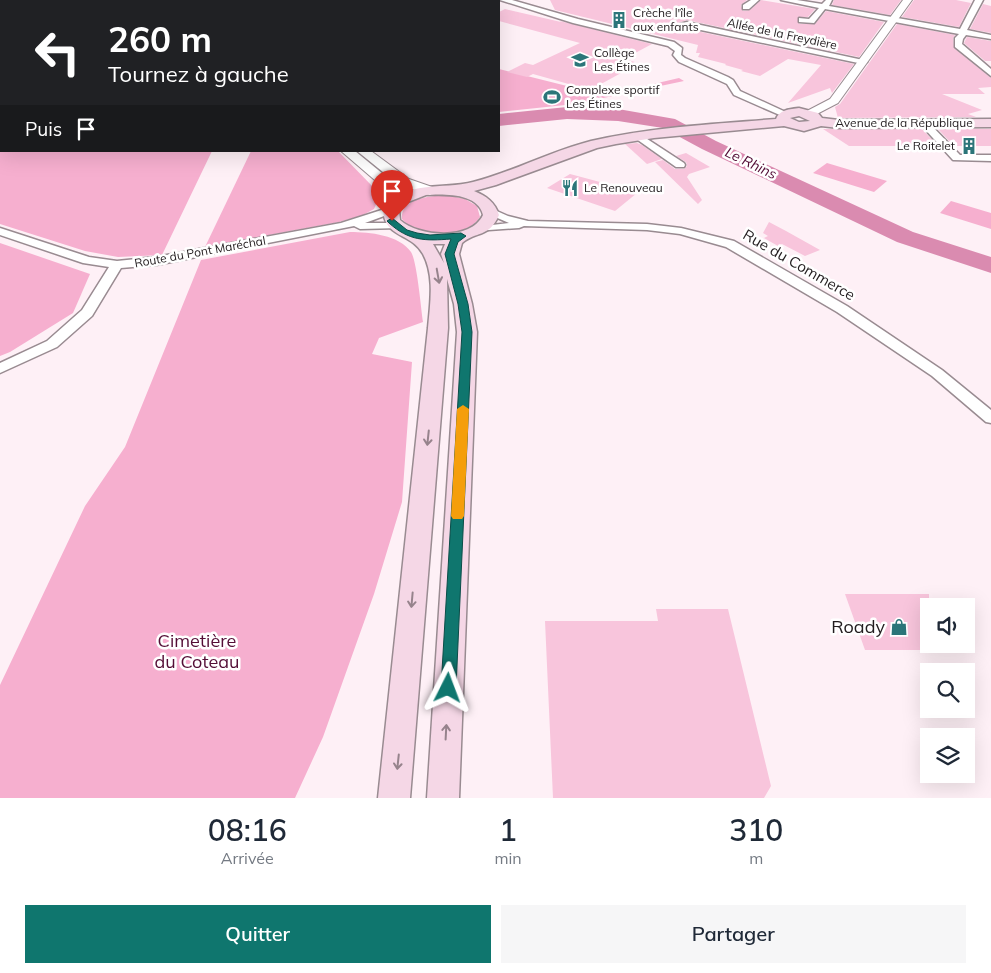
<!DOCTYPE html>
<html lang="fr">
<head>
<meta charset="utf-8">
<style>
  body { margin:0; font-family:Mulish,sans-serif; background:#f6f6f7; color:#1f2937; height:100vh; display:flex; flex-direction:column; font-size:19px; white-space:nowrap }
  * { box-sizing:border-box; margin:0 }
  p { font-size:16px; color:#747a83 }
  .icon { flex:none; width:28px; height:28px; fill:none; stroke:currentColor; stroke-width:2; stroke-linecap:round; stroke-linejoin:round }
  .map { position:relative; height:798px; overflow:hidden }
  .drawer { display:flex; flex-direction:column; background:#fff; flex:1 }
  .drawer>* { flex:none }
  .guide { position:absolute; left:0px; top:0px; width:500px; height:152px; box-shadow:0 5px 20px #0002; background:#202124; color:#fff; overflow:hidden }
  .fabs { position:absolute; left:920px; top:598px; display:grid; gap:10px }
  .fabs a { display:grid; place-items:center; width:55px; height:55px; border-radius:0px; background:#fff; box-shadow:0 5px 20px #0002; font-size:25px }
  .pin { position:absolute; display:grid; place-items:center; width:42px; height:42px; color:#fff; margin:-51px -21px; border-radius:50% 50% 50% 0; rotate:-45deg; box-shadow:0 0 5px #0007 }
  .pin .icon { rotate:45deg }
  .me { position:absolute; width:55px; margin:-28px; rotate:3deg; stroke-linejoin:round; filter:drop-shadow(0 0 4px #0008) }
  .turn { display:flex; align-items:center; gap:18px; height:105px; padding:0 25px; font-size:22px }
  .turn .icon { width:65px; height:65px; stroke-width:2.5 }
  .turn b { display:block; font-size:35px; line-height:42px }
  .then { display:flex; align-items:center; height:48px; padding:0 25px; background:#0003; gap:10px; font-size:19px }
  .eta { display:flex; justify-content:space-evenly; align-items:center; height:85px; text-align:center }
  .eta b { font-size:30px; font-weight:600; line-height:35px }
  .action { display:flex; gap:10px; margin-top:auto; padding:10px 25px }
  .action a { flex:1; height:58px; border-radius:0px; background:#0f766e; color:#fff; font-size:20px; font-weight:600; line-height:58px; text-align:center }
  .action a+a { background:#f6f6f7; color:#1f2937 }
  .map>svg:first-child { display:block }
</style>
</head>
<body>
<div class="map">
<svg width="991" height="798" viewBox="0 0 991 798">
  <rect width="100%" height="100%" fill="#fef0f6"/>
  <!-- green -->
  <g fill="#f6afcf">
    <polygon points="0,0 82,1 1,1 1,124"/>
    <polygon points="499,69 583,90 636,88 679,78 684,81 575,104 499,112"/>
    <polygon points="0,146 1,151 212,151 162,255 118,257 85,251 0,224"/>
    <polygon points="251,151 338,151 376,190 379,198 374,209 363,215 339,222 205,247"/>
    <polygon points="827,163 887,181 874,192 813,173"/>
    <path d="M 446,195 L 465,199 L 477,206 L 480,217 C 466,239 417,240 402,219 C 400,198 431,196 446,195 Z"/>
    <polygon points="951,201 991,213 991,229 940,213"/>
    <path d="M 350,232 C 370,232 399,235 411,252 C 417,261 421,309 423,322 L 379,338 L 372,354 L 412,362 L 402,502 L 374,594 L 323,737 L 295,798 L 0,798 L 0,685 L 85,506 L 125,447 L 201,260 Z"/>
    <polygon points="0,243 90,274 73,313 10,352 0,356"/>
  </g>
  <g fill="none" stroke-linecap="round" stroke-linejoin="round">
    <!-- river -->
    <g fill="#da8bb0" fill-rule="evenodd">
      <polygon points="567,107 618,109 675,119 716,141 913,232 991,257 991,273 897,242 702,149 663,128 618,121 567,119 499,126 499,114"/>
      <rect x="0" y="134" width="1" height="12"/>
    </g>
  </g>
  <!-- building -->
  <g fill="#f8c5dc">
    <polygon points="550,0 747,0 741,5 743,11 750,10 761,0 815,9 808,17 798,17 799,24 815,24 826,11 884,22 859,57 687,20 678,23 680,30 696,31 854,64 832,93 830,88 788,103 821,65 788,59 760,76 741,71 743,70 725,65 726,64 698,57 700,53 696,53 698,45 555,10"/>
    <polygon points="834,0 901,0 890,15 832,5"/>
    <polygon points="914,0 956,0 971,3 959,27 902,17"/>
    <polygon points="983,4 991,6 991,33 970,29"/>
    <polygon points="505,9 561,22 560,21 652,44 624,59 635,62 619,71 623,72 590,90 533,74 527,77 507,72 525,63 533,65 580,43 499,21 499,12"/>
    <polygon points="897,24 955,35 953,38 954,48 991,78 991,87 978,88 985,94 942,94 982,110 968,114 976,117 838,118 835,107 840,104"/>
    <polygon points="967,37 991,41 991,61 985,61 964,43"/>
    <polygon points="823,129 922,129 938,146 849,146"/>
    <polygon points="938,129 991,129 991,146 954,146"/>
    <polygon points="637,143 642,145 662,159 647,164 625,144"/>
    <polygon points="686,153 710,167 689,174 687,177 702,200 698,204 655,162 663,160 675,169 684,169 687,166 686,162 676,156"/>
    <polygon points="570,174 600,182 637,193 615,211 547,188"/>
    <polygon points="769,222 786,231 820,250 805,256 782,244 778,246 764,238 768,236 763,233"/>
    <polygon points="845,594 929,594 929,650 865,650"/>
    <polygon points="656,609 728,609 771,786 764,798 553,798 545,621 658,621"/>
  </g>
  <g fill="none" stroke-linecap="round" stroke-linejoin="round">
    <!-- minor casing -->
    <g stroke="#998b91" stroke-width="3">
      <g id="minor">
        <polygon points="500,0 512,0 578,19 674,42 682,48 681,55 685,58 728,77 733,80 740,91 790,114 785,117 782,116 734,95 727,84 679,62 673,55 675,51 668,46 573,23"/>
        <polygon points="751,0 759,0 749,9 743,9 743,5"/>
        <polygon points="781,0 797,0 822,4 826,0 832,0 829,6 960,29 975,0 983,0 967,30 991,35 991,39 966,35 963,39 962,44 991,69 991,76 955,47 955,38 959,34 825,9 814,23 799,22 799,18 809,19 819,8"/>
        <polygon points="687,22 863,60 867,62 863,64 696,29 690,30 680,28 680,24"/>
        <polygon points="925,121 928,122 960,155 991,155 991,161 953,160 922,126 920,124"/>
        <polygon points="638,133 684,163 685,165 684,167 676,167 635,138 633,136"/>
        <polygon points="391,207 397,210 395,212 365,223 396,223 402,226 400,228 360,229 354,226 156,265 121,268 92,316 57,347 0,373 0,363 47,341 82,310 109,267 83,263 0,235 0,228 89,257 117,261 156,257 341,223"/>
        <polygon points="490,208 508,216 528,221 647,224 681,228 734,241 847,306 942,370 991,410 991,423 986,422 932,376 837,312 726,247 680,234 647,230 524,226 519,228 475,231 473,229 475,227 509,223 486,213 484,211 486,209"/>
      </g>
    </g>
    <!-- tertiary casing -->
    <g stroke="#998b91" stroke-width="2">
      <g id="tertiary">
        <rect x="227" y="0" width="8" height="1"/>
        <polygon points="903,0 912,0 838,103 813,116 805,116 803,114 805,112 830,99"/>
        <polygon points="341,151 355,151 394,183 405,202 403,205 393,205 384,188"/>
        <polygon points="357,151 371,151 409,179 435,188 437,191 430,195 399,185"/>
      </g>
    </g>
    <!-- secondary casing -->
    <g stroke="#998b91" stroke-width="3">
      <path id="secondary" d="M 799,108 L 818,113 L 822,118 L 839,120 L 991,119 L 991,127 L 839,128 L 821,126 L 804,131 L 784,126 L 654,138 L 616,144 L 597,148 L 496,185 L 474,191 C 486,196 495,202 499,215 C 489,238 476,231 462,243 L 459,254 L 472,304 L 477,332 L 459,798 L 427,798 L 457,332 L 454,304 L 447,279 L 448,328 L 410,798 L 378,798 L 428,328 C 430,304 435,276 423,254 C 411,232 385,239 383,210 C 405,179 442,190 473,182 C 513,172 551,151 591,141 C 652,127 715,124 776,119 C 779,110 790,109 799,108 ZM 799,116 L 810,121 L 799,122 L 790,118 ZM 426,195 C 444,194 478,193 483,215 C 471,241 419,237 400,220 L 399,210 L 408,202 ZM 433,244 L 445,244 L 441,254 L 444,263 Z"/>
    </g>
    <!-- minor -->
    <use href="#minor" fill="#fff" fill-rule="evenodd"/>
    <!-- tertiary -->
    <use href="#tertiary" fill="#fff" fill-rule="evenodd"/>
    <!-- secondary -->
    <use href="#secondary" fill="#f5d7e6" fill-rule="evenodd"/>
  </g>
  <!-- one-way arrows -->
  <defs><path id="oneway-shaft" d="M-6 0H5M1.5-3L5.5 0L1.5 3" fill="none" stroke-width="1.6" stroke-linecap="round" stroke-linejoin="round" transform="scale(1.25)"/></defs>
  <g stroke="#96838c">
    <use href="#oneway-shaft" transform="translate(438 276) rotate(80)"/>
    <use href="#oneway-shaft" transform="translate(428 438) rotate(96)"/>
    <use href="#oneway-shaft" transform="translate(412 600) rotate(95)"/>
    <use href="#oneway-shaft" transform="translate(446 732) rotate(-87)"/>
    <use href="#oneway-shaft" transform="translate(398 762) rotate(96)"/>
  </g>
  <!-- route -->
  <path fill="#0f766e" stroke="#0a4d48" d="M 392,218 L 407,230 L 417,233 L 430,235 L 461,233 L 466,236 L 458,242 L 454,254 L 468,304 L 472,332 L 456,688 L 454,693 L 448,696 L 443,693 L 441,688 L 462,332 L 458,304 L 445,254 L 451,239 C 425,241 409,241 389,223 L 387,221 Z"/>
  <!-- slow -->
  <polygon fill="#f59e0b" points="463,405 469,409 464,516 462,519 453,519 451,516 457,409"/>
  <!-- icons -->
  <defs>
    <g id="building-bare" transform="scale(1.35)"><path d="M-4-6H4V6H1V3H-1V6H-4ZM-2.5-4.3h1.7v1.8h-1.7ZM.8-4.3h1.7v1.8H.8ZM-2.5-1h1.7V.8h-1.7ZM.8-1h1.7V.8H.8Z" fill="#2b7579" stroke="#fff" stroke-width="2.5" paint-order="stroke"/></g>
    <g id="school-bare" transform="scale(1.35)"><path d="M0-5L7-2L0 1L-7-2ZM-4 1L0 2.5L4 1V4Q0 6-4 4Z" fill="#2b7579" stroke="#fff" stroke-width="2.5" paint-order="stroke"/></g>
    <g id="stadium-bare" transform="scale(1.35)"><path d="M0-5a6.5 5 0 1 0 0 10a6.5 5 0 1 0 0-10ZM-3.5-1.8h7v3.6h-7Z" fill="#2b7579" stroke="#fff" stroke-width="2.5" paint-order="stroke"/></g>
    <g id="restaurant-bare" transform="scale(1.35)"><path d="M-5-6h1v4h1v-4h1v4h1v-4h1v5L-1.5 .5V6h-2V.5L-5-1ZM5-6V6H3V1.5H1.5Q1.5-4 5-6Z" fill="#2b7579" stroke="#fff" stroke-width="2.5" paint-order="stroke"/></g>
    <g id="shop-bare" transform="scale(1.35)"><path d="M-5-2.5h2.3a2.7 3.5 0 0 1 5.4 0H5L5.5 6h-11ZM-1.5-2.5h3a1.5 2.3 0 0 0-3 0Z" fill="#2b7579" stroke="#fff" stroke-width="2.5" paint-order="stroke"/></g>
  </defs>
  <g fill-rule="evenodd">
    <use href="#building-bare" x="619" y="20"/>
    <use href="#school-bare" x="580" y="60"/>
    <use href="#stadium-bare" x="552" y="97"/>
    <use href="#building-bare" x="969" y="146"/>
    <use href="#restaurant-bare" x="570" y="188"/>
    <use href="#shop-bare" x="899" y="627"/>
  </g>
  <g text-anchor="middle" stroke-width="5" stroke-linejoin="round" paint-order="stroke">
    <!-- far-poi labels -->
    <g font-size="12" fill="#221d1f" stroke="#fff" text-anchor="start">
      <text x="633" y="17">Crèche l'île<tspan x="633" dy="14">aux enfants</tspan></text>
      <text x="594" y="57">Collège<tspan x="594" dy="14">Les Étines</tspan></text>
      <text x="566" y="94">Complexe sportif<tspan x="566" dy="14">Les Étines</tspan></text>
      <text x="955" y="150" text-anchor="end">Le Roitelet</text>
      <text x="584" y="192">Le Renouveau</text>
    </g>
    <!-- far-street labels -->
    <g font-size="12" fill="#221d1f" stroke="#fff">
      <text transform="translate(782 34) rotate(12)" y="4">Allée de la Freydière</text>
      <text x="904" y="127">Avenue de la République</text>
      <text transform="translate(200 252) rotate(-10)" y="4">Route du Pont Maréchal</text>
    </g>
    <!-- far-water labels -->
    <g font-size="14" font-style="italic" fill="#510a34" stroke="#fff">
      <text transform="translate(751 163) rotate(26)" y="5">Le Rhins</text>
    </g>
    <!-- street labels -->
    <g font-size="15" fill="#221d1f" stroke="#fff">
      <text transform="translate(799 265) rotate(30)" y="5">Rue du Commerce</text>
    </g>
    <!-- near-poi labels -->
    <g font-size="18" fill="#221d1f" stroke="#fff" text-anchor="end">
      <text x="885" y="633">Roady</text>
    </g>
    <!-- near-park labels -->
    <g font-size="18" fill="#540d36" stroke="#fff">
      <text x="197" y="647">Cimetière<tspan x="197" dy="21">du Coteau</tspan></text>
    </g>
  </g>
</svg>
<div class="fabs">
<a><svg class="icon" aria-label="sound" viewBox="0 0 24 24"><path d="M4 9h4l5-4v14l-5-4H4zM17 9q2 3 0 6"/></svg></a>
<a><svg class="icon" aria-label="search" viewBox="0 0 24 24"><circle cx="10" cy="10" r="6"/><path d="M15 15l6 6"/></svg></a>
<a><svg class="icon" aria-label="layers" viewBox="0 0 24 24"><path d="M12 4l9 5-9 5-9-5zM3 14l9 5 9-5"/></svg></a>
</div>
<div class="pin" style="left:392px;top:221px;background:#d93025"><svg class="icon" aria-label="arrive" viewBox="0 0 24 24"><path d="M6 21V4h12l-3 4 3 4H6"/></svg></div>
<svg class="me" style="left:448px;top:688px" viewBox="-20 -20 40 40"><path d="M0-17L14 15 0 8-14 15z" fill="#0f766e" stroke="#fff" stroke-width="4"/></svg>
<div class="guide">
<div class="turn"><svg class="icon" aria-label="left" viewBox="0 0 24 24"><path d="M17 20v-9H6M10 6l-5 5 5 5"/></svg><div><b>260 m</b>Tournez à gauche</div></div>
<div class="then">Puis<svg class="icon" aria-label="arrive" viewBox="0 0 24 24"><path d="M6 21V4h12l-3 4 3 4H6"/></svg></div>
</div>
</div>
<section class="drawer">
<div class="eta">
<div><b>08:16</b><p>Arrivée</p></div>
<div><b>1</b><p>min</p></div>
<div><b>310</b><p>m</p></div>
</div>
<div class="action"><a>Quitter</a><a>Partager</a></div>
</section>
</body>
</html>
